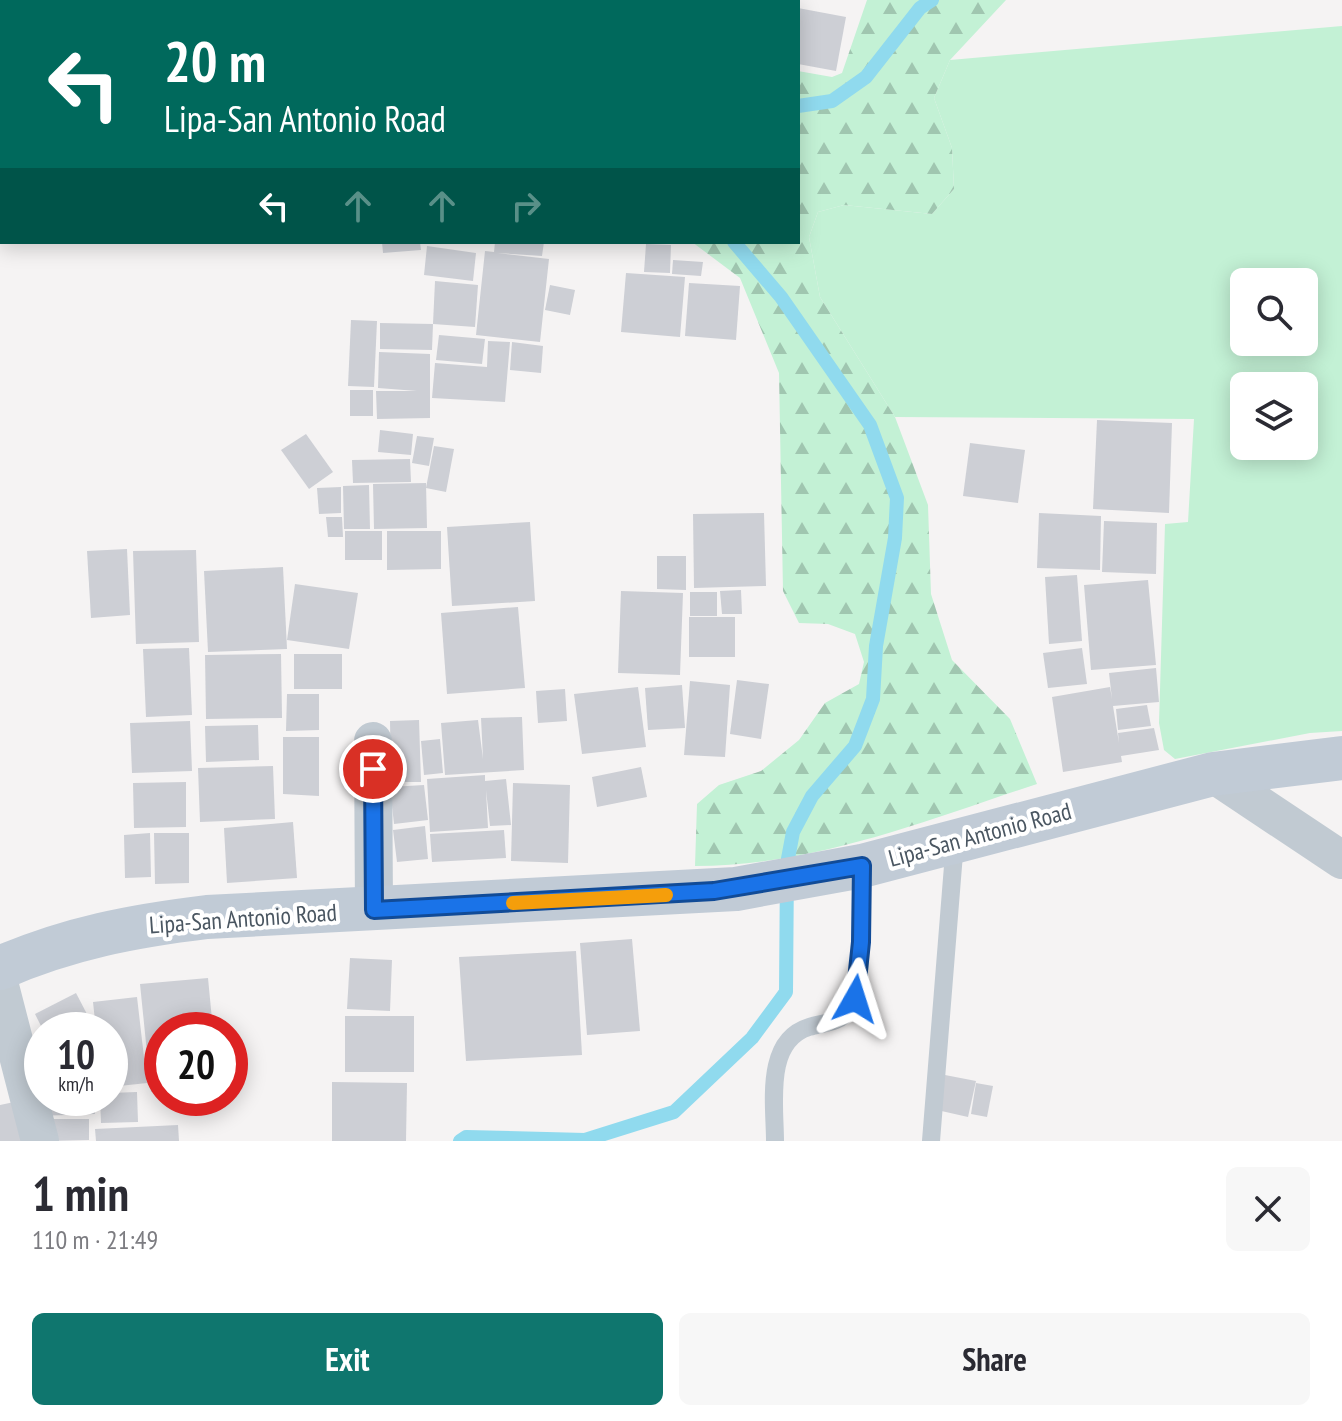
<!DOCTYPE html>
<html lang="en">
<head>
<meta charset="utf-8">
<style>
  body { margin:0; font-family:"PT Sans Narrow",sans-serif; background:#f7f7f7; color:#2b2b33; height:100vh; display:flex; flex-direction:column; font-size:30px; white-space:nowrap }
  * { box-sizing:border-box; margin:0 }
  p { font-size:26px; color:#7c7c81 }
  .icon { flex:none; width:44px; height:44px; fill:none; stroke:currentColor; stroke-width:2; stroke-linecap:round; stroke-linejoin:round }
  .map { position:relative; height:1141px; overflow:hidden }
  .details { display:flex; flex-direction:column; background:#fff; flex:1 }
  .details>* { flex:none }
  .top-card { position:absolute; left:0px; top:0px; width:800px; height:244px; box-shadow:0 4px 20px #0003; background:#00695c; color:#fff; overflow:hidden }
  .tools { position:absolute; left:1230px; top:268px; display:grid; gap:16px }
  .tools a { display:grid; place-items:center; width:88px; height:88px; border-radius:12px; background:#fff; box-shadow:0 4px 20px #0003; font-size:40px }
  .speed { position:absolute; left:24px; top:1012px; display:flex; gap:16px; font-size:40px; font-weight:700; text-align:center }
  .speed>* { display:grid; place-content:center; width:104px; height:104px; border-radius:50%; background:#fff; box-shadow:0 4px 20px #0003; line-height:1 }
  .speed small { font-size:20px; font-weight:400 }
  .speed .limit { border:12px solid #d22; background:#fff; color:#111 }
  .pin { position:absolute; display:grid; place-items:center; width:68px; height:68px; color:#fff; margin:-34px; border:4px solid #fff; border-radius:50%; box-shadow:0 2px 8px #0007 }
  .me { position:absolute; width:88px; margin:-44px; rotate:6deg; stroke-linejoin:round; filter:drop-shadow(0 0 6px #0008) }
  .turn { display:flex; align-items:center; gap:28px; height:168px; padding:0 32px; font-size:36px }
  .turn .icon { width:104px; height:104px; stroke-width:2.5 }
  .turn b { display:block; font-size:56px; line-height:68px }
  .lanes { display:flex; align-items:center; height:76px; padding:0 32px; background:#0003; justify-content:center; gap:40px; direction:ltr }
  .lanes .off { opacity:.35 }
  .round { display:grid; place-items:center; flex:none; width:84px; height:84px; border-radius:12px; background:#f7f7f7 }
  .summary { display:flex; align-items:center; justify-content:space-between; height:136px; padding:0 32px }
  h1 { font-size:48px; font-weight:600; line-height:60px }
  .primary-button { display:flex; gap:16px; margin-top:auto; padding:16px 32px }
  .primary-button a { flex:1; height:92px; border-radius:12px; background:#0f766e; color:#fff; font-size:32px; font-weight:600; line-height:92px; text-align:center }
  .primary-button a+a { background:#f7f7f7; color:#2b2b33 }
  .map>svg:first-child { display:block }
</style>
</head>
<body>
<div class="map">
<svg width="1342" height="1141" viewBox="0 0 1342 1141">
  <defs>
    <pattern id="forest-firs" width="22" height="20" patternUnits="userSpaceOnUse" patternTransform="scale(2)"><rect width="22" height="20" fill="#c3f1d5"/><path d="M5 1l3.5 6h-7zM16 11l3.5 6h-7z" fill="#a0c6b0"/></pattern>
  </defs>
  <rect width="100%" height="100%" fill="#f5f3f3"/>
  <!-- green -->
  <path fill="#c3f1d5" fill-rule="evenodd" d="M 1342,26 L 1342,731 L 1310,733 L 1175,759 L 1164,750 L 1159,723 L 1165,524 L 1188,522 L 1194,419 L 895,417 L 820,297 L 809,237 L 818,212 L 844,205 L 932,214 L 954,189 L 952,148 L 934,98 L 950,60 ZM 1244,282 L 1304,282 L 1304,342 L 1244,342 ZM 1244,386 L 1304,386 L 1304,446 L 1244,446 Z"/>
  <!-- forest -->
  <path fill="url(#forest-firs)" d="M 867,0 L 1006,0 L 950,60 L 934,98 L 952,148 L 954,189 L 932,214 L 844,205 L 818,212 L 809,237 L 820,297 L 895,417 L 928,505 L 931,594 L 952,660 L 1010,719 L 1037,784 C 925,821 814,866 695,866 L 697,804 L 719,785 L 761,771 L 799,740 L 825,703 L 859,684 L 864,662 L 855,634 L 828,624 L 799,623 L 783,591 L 779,373 L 740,278 L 692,242 L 798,242 L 798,71 L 832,77 L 842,73 Z"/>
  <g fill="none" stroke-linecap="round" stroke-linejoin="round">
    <!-- stream -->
    <g stroke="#90daee" stroke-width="14">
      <polyline points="798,106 832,101 866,77 920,8 932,0"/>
      <polyline points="460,1141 466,1137 585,1140 674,1112 752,1038 786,992 787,864 793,832 812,796 855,746 873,699 876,646 895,538 897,498 870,425 781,297 734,242"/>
    </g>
  </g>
  <!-- building -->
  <g fill="#cdcfd5">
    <polygon points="798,8 846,17 836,71 798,64"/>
    <polygon points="382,242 420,242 421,250 383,253"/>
    <polygon points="495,242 544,242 542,256 497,253 549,259 540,342 476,335 485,251 494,252"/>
    <polygon points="646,244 671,245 670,273 644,272"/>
    <polygon points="427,246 476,253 473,281 424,275"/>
    <polygon points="673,260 703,262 701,276 672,274"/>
    <polygon points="626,273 685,277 680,337 621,332"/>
    <polygon points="435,281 478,285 475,327 433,324"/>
    <polygon points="689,283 740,286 736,340 685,336"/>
    <polygon points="550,285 575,290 570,315 545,310"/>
    <polygon points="351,320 377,321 374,387 348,386"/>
    <polygon points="380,323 433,324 432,350 380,349"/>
    <polygon points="439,335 485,339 482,364 436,360"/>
    <polygon points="488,341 510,342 505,402 432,398 435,363 487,367"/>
    <polygon points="512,342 543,346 541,373 510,370"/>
    <polygon points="379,352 430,354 430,418 377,419 376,391 417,391 378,388"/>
    <rect x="350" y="390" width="23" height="26"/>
    <polygon points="1097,420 1172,423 1169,513 1093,509"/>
    <polygon points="380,430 413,434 411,455 378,452"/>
    <polygon points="306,434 333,472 309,489 281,450"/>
    <polygon points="417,436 434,438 429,466 412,463"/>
    <polygon points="970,443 1025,450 1018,503 963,496"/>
    <polygon points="434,446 454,449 446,492 426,488"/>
    <polygon points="410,459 411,482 353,483 352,460"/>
    <polygon points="426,483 427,528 374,529 373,484"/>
    <polygon points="369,485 370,529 344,529 343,486"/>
    <polygon points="341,487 341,513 319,514 317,488"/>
    <polygon points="764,513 766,586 694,588 693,514"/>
    <polygon points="1039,513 1101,516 1100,570 1037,568"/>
    <polygon points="326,517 342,517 343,537 328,537"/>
    <polygon points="1104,521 1157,523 1156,574 1102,572"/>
    <polygon points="530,522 535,601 452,606 447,527"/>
    <rect x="345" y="531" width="37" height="29"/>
    <polygon points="387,531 441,531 441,569 387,570"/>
    <polygon points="127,549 130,615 91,618 87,551"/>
    <polygon points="196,550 199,642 136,644 133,551"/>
    <polygon points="657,556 686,556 686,590 657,589"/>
    <polygon points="283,567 287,649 208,652 204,571"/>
    <polygon points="1077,575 1082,641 1049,644 1045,577"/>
    <polygon points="1148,580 1156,665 1091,670 1084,585"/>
    <polygon points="295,584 358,593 349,649 287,640"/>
    <polygon points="741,590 742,614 722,614 720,591"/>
    <polygon points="621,591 683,593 680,675 618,673"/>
    <rect x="690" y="592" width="27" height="24"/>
    <polygon points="518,607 525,688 447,694 441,613"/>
    <rect x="689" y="617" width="46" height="40"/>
    <polygon points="189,648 192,715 146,717 143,649"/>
    <polygon points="1082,648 1087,684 1048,688 1043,653"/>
    <polygon points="281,654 282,718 206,719 205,655"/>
    <rect x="294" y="654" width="48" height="35"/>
    <polygon points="1156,668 1159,702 1113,706 1119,743 1118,733 1154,728 1159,750 1121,756 1122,762 1063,772 1052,697 1110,687 1112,699 1109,673"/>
    <polygon points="737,680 769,684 761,739 730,734"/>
    <polygon points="690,681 730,685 725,757 684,755"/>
    <polygon points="682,685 685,728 648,730 645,688"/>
    <polygon points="638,687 646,747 582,754 574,694"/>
    <polygon points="565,689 567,721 538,723 536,691"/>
    <polygon points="287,694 319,694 319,730 286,731"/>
    <polygon points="1147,705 1151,726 1118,730 1116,709"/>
    <polygon points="522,717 524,770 445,775 441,723 478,720 483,759 481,718"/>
    <polygon points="419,720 421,782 391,782 390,721"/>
    <polygon points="190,721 192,771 132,773 130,723"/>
    <polygon points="258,725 259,760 206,762 205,726"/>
    <polygon points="283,737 319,737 319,796 283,794"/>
    <polygon points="440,739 443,773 424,775 421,741"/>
    <polygon points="273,766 275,819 200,822 198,768"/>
    <polygon points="641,767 647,797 597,807 592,777"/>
    <polygon points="485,775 485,781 506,779 511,825 490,826 486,790 488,828 430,832 427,779"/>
    <polygon points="186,782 186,827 134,828 133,783"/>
    <polygon points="513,783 570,785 568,863 511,861"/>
    <polygon points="424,785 428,820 394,824 390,787"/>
    <polygon points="293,822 297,878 227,883 224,828"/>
    <polygon points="425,826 428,859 397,862 393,830"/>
    <polygon points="504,830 506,858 432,862 430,834"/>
    <polygon points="150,833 151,877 125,878 124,835"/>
    <polygon points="154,833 189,833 189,883 155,884"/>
    <polygon points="632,939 640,1031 587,1035 580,943"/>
    <polygon points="576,951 582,1055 466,1061 459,957"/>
    <polygon points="350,958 392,960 390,1011 347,1009"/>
    <polygon points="208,978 213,1030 162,1030 162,1090 151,1092 140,984"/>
    <polygon points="76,993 89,1018 65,1030 43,1030 35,1014"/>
    <polygon points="137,997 147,1083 110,1087 110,1030 96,1030 93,1002"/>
    <rect x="345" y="1016" width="69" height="56"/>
    <polygon points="35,1040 42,1040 42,1098 94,1098 95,1114 37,1116"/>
    <polygon points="945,1075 976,1081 968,1117 937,1110"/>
    <polygon points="332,1082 407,1083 406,1141 332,1141"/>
    <polygon points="976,1083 993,1086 987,1117 971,1114"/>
    <polygon points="137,1092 138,1122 101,1123 100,1098 110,1098 110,1093"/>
    <polygon points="19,1101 27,1141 0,1141 0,1105"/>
    <polygon points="47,1119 89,1119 89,1140 48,1141"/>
    <polygon points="178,1125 179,1141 96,1141 95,1129"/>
  </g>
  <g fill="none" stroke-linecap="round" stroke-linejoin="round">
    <!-- lane -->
    <g stroke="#c1cad2" stroke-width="18">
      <path d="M 775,1141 C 775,1105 764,1041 809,1027 C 822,1023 839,1023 848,1011 C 865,991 861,895 862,866"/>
      <polyline points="931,1141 955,841"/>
    </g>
    <!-- street -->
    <g stroke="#c1cad2" stroke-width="38">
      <polyline points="16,2 17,0"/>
      <polyline points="0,92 2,81"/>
      <polyline points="373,741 374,910"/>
      <polyline points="1213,774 1342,860"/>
      <polyline points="0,986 40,1141"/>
    </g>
    <!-- secondary -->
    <path stroke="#c1cbd6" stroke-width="44" d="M 0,968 C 69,938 133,926 207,917 L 736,889 L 862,866 L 1213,774 L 1342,758"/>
  </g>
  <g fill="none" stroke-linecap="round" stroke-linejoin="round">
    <!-- route casing -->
    <g stroke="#114b97" stroke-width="20">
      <polyline id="route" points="373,769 374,910 714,891 862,866 861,942 855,999"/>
    </g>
    <!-- route -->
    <use href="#route" stroke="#1a73e8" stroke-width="14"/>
    <!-- slow -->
    <polyline stroke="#f59e0b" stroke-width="14" points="513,903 666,895"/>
  </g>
  <g text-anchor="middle" stroke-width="8" stroke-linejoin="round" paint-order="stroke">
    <!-- street labels -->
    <g font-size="24" fill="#4a5661" stroke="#fff">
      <text transform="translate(980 835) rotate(-15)" y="8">Lipa-San Antonio Road</text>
      <text transform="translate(243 919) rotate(-4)" y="8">Lipa-San Antonio Road</text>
    </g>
  </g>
</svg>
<div class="tools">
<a><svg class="icon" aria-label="search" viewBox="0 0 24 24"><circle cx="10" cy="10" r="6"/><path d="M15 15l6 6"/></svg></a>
<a><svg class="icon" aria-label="layers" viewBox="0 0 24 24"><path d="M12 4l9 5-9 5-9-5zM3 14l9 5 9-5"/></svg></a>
</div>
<div class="speed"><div>10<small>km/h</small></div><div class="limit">20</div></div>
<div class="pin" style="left:373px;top:769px;background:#d93025"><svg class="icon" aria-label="arrive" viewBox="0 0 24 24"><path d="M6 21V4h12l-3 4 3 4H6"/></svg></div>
<svg class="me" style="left:855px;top:999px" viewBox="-20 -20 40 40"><path d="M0-17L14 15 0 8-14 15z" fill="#1a73e8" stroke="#fff" stroke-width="4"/></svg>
<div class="top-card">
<div class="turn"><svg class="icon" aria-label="left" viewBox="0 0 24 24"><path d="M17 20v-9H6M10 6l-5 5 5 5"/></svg><div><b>20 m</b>Lipa-San Antonio Road</div></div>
<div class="lanes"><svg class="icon" aria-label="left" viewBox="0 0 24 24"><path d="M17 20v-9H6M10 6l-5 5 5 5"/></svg><svg class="icon off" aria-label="ahead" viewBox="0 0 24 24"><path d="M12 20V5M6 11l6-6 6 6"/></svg><svg class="icon off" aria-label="ahead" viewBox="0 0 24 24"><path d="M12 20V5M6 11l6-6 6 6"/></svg><svg class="icon off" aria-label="right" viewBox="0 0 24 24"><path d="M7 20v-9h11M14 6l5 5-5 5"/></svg></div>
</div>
</div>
<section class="details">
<div class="summary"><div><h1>1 min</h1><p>110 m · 21:49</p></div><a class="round"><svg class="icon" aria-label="close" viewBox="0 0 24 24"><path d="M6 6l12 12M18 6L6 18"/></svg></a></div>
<div class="primary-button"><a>Exit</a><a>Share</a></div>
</section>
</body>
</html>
